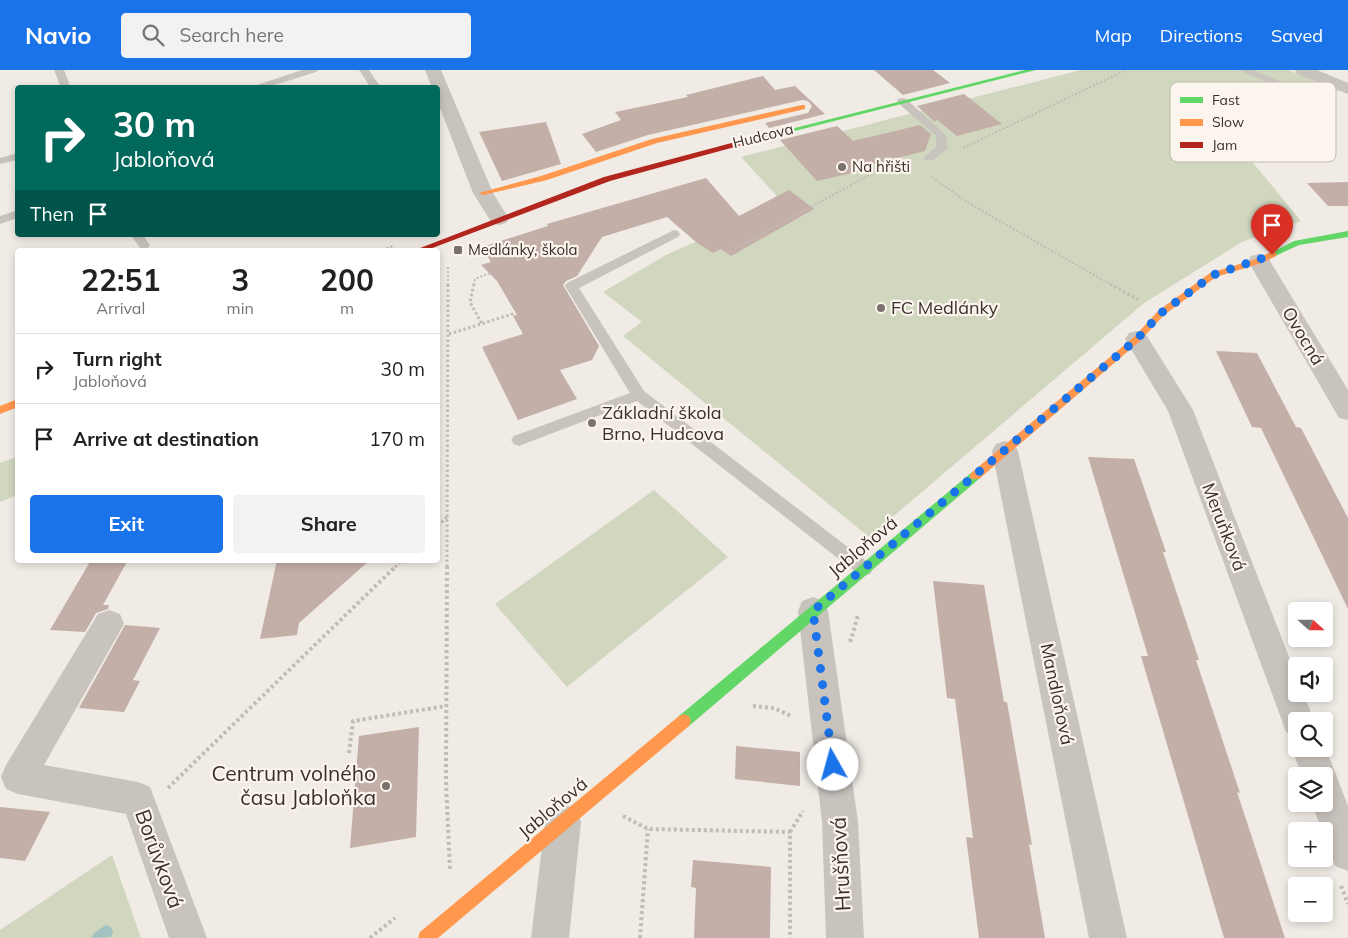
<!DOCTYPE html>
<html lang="en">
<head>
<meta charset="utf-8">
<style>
  body { margin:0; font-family:Mulish,sans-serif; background:#f2f2f2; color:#202124; height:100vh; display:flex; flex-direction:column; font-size:19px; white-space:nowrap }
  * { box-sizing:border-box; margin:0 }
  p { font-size:16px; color:#757577 }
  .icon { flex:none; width:28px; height:28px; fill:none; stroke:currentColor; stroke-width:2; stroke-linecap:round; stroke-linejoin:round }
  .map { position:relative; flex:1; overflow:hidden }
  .details { position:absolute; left:15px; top:178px; width:425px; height:315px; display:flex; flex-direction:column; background:#fff; border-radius:5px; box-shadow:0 2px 8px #0003 }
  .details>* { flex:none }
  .guide { position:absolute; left:15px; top:15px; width:425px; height:152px; border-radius:5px; box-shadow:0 2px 8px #0003; background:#00695c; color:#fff; overflow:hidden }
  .needle { width:32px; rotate:111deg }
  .tools { position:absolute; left:1288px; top:532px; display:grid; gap:10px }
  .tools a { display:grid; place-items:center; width:45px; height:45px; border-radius:5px; background:#fff; box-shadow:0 2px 8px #0003; font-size:25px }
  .pin { position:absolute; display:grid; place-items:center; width:42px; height:42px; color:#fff; margin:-51px -21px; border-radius:50% 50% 50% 0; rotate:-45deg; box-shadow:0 0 5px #0007 }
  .pin .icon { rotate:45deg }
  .me { position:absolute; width:55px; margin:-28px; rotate:353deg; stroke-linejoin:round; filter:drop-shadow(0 0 4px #0008) }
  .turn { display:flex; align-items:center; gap:18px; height:105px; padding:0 15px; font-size:22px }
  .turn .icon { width:65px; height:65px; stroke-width:2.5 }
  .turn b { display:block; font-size:35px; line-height:42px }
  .then { display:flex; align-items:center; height:48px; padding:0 15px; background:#0003; gap:10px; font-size:19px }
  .eta { display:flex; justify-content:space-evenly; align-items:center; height:85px; text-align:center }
  .eta b { font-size:30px; font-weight:700; line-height:35px }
  .action { display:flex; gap:10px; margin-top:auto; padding:10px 15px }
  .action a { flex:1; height:58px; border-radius:5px; background:#1a73e8; color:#fff; font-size:20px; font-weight:700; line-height:58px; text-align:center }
  .action a+a { background:#f2f2f2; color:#202124 }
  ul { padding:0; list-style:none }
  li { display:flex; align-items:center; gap:15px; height:70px; padding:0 15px; border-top:1px solid #e0e0e0 }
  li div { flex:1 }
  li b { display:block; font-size:19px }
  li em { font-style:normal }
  header { display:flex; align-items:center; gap:30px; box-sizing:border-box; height:70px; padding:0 25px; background:#1a73e8; color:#fff }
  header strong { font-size:24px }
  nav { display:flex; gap:28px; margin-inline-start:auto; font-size:18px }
  .search { width:350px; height:45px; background:#f2f2f2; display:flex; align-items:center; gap:12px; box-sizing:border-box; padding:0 18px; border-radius:5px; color:#757577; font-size:19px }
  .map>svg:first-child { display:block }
</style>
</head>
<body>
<header>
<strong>Navio</strong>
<div class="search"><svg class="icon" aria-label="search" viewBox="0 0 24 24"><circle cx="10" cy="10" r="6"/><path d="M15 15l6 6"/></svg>Search here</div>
<nav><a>Map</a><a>Directions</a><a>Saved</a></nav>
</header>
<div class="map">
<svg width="1348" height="868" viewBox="0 0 1348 868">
  <rect width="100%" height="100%" fill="#f0ebe5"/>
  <!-- green -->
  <g fill="#d1d6bf">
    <polygon points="1081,0 1288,0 1338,20 1245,83 1301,151 1242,172 1144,233 869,467 623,266 642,252 603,222 666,185 695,172 695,171 777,126 741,87"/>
    <polygon points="17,387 17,425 0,432 0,393"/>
    <polygon points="654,420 728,487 567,617 495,534"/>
    <polygon points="112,785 141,868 0,868 0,860"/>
  </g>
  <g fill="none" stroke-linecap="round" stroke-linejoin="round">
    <!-- stream -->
    <polygon fill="#a1c2c1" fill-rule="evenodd" points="106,855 111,857 113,862 111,867 92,868 94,863"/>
  </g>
  <!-- building -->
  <g fill="#c3afa7">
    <polygon points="874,0 933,0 950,13 903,25"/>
    <polygon points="763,6 775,20 795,16 825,44 769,58 765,53 808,43 812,36 808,31 802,30 648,65 596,82 582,64 621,50 615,42 688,27 686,25"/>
    <polygon points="964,24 1002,54 957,66 936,49 935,52 917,36"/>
    <polygon points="546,52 561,94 502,111 479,62"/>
    <polygon points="920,55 931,64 925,81 866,96 869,99 817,111 780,70 837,56 853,71"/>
    <polygon points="706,108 739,146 789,120 814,139 731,186 721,179 713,183 696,172 667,147 602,167 577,206 566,211 563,215 599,276 592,290 560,300 577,329 518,350 482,277 523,264 513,246 517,245 497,211 481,195 491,192 482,177 548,156 547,154"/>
    <polygon points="1348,112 1348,136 1328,136 1307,113"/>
    <polygon points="1216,281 1257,283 1296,357 1301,358 1348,448 1348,539 1261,358 1252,357"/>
    <polygon points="1088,387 1134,389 1166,482 1163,482 1199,590 1196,590 1240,723 1237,722 1285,868 1224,868 1141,586 1148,586"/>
    <polygon points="91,490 128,490 103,535 109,535 108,539 96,543 85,562 50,560"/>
    <polygon points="277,490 370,490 299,553 297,565 260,569"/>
    <polygon points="933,511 984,515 1004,632 1007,632 1032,775 1029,774 1045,868 979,868 966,767 973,768 955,629 947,628"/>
    <polygon points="125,555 160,558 133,610 140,611 124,642 79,638"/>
    <polygon points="419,657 416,767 350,778 359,666"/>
    <polygon points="736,676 800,682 800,716 735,709"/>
    <polygon points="0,737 50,742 25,791 0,788"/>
    <polygon points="693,790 771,797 770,868 694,868 696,818 691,817"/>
  </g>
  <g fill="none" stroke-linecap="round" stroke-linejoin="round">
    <!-- path-far2 -->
    <g stroke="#c2bbb6" stroke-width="2" stroke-dasharray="2 2" stroke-linecap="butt">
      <polyline points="963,78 1126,0"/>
      <polyline points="932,107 970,134 1112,215"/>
      <polyline points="383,180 393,176"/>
      <polyline points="727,183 886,96 910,92"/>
      <polyline points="448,215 448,195"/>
      <polyline points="474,215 475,209 490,203"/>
    </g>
    <!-- path-far1 -->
    <g stroke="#c2bbb6" stroke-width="3" stroke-dasharray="2.5 2.5" stroke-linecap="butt">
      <polyline points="474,214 470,232 482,254"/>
      <polyline points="1110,214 1139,230"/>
      <polyline points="449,264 516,243"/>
      <polyline points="438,456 448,446"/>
      <polyline points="395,497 402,490"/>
      <polyline points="447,497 448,214"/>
    </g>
    <!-- path -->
    <g stroke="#c2bbb6" stroke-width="4" stroke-dasharray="3 3" stroke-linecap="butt">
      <polyline points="447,496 446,711 450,801"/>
      <polyline points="849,571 851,570 858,545"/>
      <polyline points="753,636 774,638 793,647"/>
      <polyline points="349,683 353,651 446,636"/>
      <polyline points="168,718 396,496"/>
      <polyline points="623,746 648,759 790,762 790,868"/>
      <polyline points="790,762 803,741"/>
      <polyline points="1341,816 1348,834"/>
      <polyline points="370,868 395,848"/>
      <polyline points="640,868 648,759"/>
    </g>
    <!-- lane -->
    <g fill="#c9c3be" fill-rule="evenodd">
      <polygon points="54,0 64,0 71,18 61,18"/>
      <polygon points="302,0 318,0 316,2 265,18 248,18"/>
      <polygon points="359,0 369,0 381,18 371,18"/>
      <polygon points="1239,0 1253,0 1305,22 1324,8 1332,8 1333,10 1306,29"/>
      <polygon points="902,28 906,29 946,65 948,78 933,90 925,90 923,88 936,77 936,66 898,33 897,31 898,29"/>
      <polygon points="18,83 18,90 0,94 0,88"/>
      <polygon points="18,140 18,148 0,154 0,146"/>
      <polygon points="674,160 678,161 680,164 678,167 579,218 644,321 870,494 873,499 870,504 864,506 858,504 637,331 524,374 519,376 514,374 511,370 514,366 630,323 565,216 567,213"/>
      <polygon points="131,165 143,165 150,175 148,178 140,178"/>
    </g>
    <!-- street -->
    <g fill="#c9c3be" fill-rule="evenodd">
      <polygon points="425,0 441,0 493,123 509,149 506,153 499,155 492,153 473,123 438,33 438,18 432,18"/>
      <polygon points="1295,0 1317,0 1348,13 1348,24 1297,4"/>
      <polygon points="1259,184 1267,186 1348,320 1348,350 1339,348 1248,191 1251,186"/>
      <polygon points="1137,261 1145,263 1193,340 1296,605 1296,624 1304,624 1314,651 1296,651 1296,666 1286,662 1282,651 1168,341 1125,269 1129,263"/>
      <polygon points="1005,371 1014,374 1018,381 1127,868 1089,868 992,381 996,374"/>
      <polygon points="813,527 824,531 828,541 858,752 864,868 826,868 822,752 798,541 802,531"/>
      <polygon points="109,540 120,544 124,554 44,695 138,712 150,717 207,868 169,868 126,744 18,724 6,719 1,707 6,695 98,544"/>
      <polygon points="1296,669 1296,679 1324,679 1324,674 1326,679 1348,736 1348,801 1335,796 1312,734 1324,734 1324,706 1302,706 1292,679"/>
      <polygon points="563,734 576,739 581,752 569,868 531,868 545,752 550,739"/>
    </g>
    <!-- fast -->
    <g fill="#63d668" fill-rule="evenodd">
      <polygon points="1025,0 1036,0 739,75 735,73"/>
      <polygon points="1348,161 1348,167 1299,175 1273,187 1269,184 1294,171"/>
      <polygon points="975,402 979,403 980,406 979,409 689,656 684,658 679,656 677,651 679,646 971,403"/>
    </g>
    <!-- slow -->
    <g fill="#ff974d" fill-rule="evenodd">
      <polygon points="802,35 805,35 805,39 657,73 547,110 483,125 479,123 541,106 652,69"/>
      <polygon points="1273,181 1277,184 1276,186 1262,193 1216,207 1164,245 1140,271 979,409 971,409 970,406 971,403 1134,267 1158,241 1210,203 1256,189"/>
      <polygon points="18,329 18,337 0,344 0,336"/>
      <polygon points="684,644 689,646 691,651 689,656 438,868 418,868 420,862 679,646"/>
    </g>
    <!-- jam -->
    <polygon fill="#b3261e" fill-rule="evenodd" points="739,71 743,73 742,75 610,111 427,180 415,180 604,107"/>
  </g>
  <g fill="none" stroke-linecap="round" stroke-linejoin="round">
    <!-- route -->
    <polyline stroke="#1a73e8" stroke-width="9" stroke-dasharray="0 16.2" points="833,695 813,541 1137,269 1161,243 1213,205 1272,185"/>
  </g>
  <!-- markers -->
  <g fill="#7a716c" stroke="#fbf5ee" stroke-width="2">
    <circle cx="842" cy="97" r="5"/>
    <rect x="453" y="175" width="10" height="10" rx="2.5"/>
    <circle cx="881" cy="238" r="5"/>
    <circle cx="592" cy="353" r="5"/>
    <circle cx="386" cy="716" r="5"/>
  </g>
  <g text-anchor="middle" stroke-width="4.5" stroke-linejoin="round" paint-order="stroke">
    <!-- far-street labels -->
    <g font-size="15" fill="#3b302b" stroke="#fbf5ee">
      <text transform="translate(763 66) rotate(-14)" y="5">Hudcova</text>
    </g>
    <!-- far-poi labels -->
    <g font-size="15" fill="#3b302b" stroke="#fbf5ee" text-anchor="start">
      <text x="852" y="102">Na hřišti</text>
      <text x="468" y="185">Medlánky, škola</text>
    </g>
    <!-- poi labels -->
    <g font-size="18" fill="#3b302b" stroke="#fbf5ee" text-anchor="start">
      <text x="891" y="244">FC Medlánky</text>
      <text x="602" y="349">Základní škola<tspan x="602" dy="21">Brno, Hudcova</tspan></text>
    </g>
    <!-- street labels -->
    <g font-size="18" fill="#3b302b" stroke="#fbf5ee">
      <text transform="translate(1303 266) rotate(59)" y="6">Ovocná</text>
      <text transform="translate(1224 457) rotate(69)" y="6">Meruňková</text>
      <text transform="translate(863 477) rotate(-40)" y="6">Jabloňová</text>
      <text transform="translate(1057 624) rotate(78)" y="6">Mandloňová</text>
      <text transform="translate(553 738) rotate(-40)" y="6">Jabloňová</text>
    </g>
    <!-- near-poi labels -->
    <g font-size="21" fill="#3b302b" stroke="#fbf5ee" text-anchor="end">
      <text x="376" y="711">Centrum volného<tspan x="376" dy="24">času Jabloňka</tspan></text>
    </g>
    <!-- near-street labels -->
    <g font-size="21" fill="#3b302b" stroke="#fbf5ee">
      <text transform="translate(159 789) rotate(70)" y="7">Borůvková</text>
      <text transform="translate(841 794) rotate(-93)" y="7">Hrušňová</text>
    </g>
  </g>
  <!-- legend -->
  <rect x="1170" y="12" width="166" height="80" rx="8" fill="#fbf5ee" stroke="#c1bab4" stroke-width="1"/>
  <rect x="1180" y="27" width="23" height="6" fill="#63d668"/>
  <rect x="1180" y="49" width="23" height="7" fill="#ff974d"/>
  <rect x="1180" y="72" width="23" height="6" fill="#b3261e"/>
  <g font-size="14" fill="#3b302b">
    <text x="1212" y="35">Fast</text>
    <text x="1212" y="57">Slow</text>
    <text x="1212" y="80">Jam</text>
  </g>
</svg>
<div class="tools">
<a><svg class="needle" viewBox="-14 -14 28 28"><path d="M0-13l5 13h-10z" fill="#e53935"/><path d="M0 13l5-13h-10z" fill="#757577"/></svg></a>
<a><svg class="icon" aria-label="sound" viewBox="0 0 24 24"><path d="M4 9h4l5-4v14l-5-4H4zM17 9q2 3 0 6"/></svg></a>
<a><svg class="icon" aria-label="search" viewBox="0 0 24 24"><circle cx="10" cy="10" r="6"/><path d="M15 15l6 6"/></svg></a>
<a><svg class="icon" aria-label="layers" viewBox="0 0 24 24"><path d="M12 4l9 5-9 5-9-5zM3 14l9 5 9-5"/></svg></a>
<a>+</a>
<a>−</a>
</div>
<div class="pin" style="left:1272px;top:185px;background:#d93025"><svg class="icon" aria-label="arrive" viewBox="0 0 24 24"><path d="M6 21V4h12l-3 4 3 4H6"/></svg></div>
<svg class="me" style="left:833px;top:695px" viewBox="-20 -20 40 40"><circle r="19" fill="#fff"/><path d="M0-13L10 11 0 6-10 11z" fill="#1a73e8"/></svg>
<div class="guide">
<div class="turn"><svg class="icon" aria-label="right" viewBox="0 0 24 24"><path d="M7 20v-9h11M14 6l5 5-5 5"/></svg><div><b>30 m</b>Jabloňová</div></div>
<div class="then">Then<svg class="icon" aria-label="arrive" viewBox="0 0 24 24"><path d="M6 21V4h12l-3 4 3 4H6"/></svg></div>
</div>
<section class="details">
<div class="eta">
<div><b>22:51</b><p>Arrival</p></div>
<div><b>3</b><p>min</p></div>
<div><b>200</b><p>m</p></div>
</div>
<ul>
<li><svg class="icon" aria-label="right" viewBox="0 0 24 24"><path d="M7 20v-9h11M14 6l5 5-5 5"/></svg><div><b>Turn right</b><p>Jabloňová</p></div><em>30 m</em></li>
<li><svg class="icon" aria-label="arrive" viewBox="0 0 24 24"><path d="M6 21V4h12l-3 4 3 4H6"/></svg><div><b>Arrive at destination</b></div><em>170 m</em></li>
</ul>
<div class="action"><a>Exit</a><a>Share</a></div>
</section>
</div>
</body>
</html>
